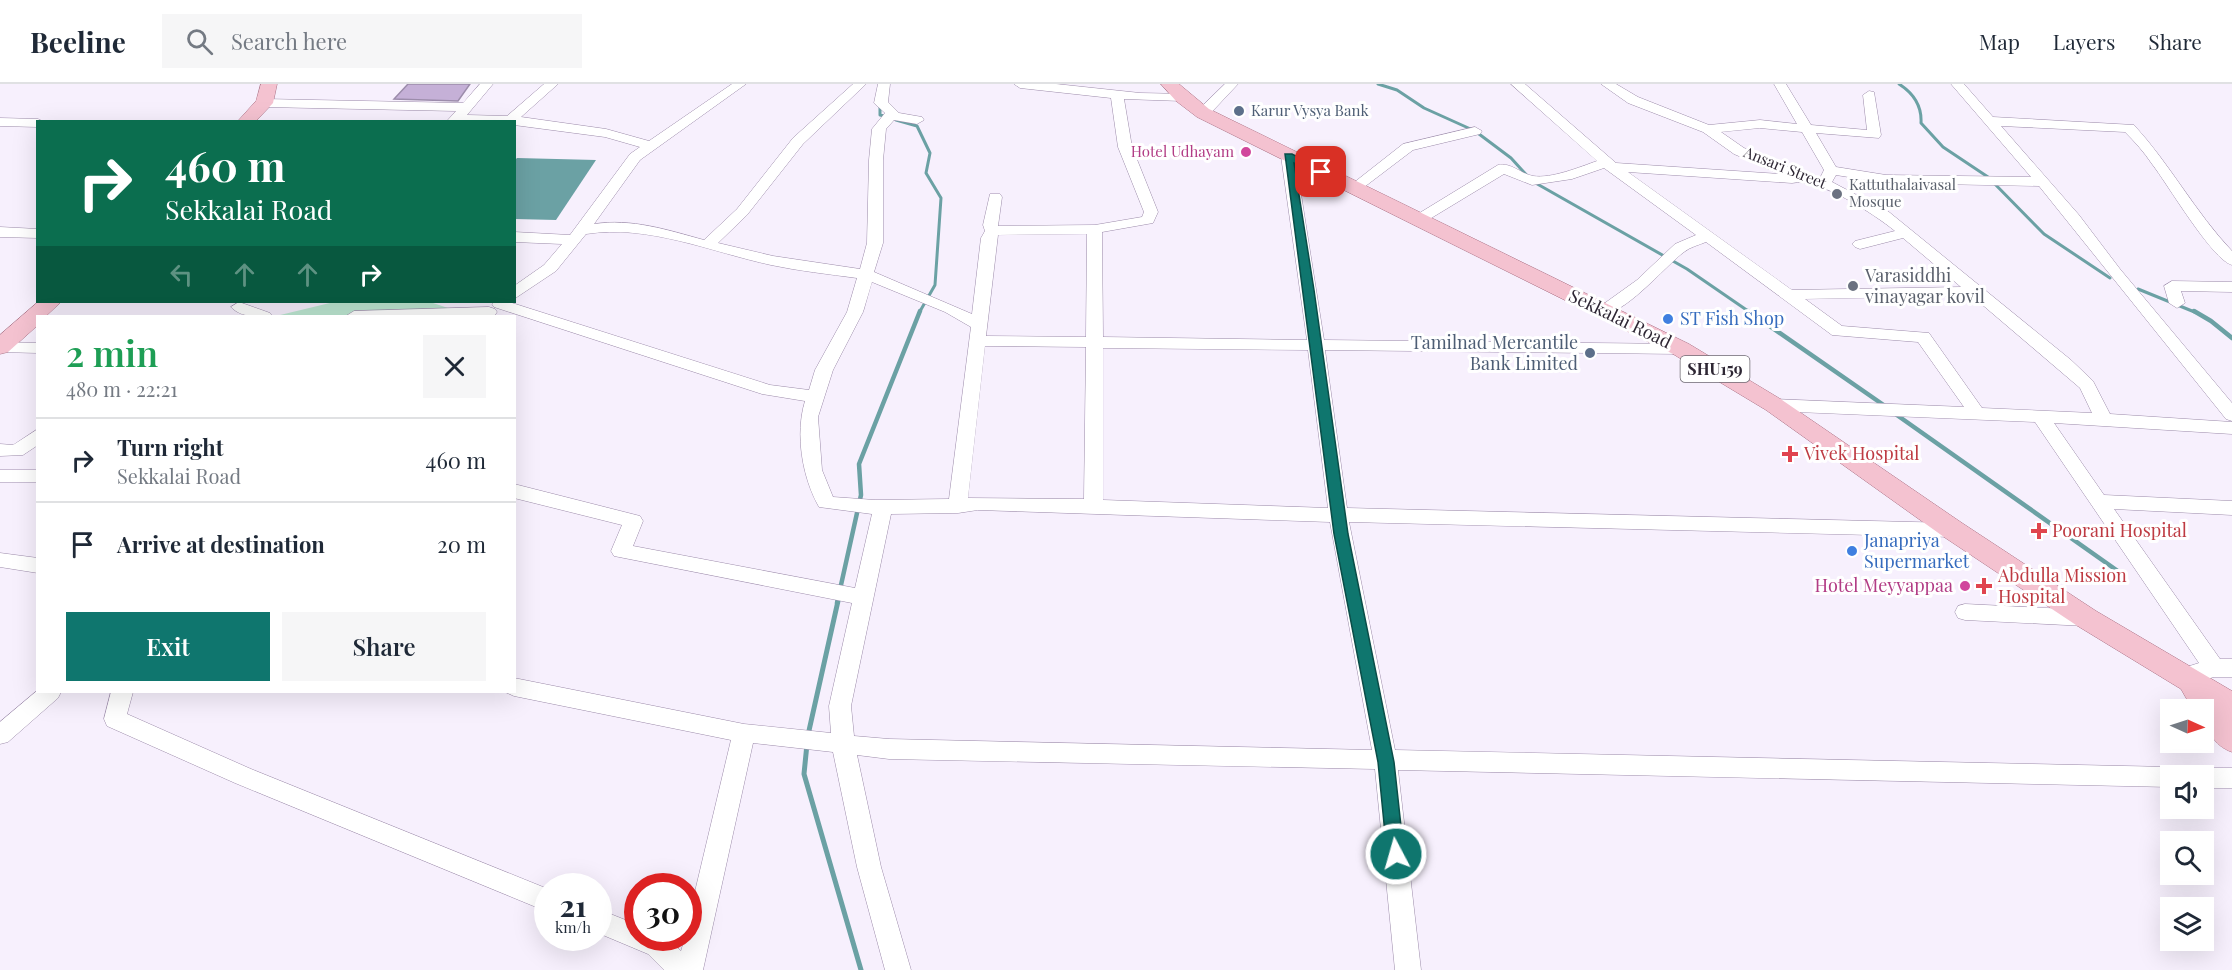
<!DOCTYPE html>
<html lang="en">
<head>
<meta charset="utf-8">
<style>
  body { margin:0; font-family:"Playfair Display",serif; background:#f6f6f7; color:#1f2937; height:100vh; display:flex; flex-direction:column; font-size:22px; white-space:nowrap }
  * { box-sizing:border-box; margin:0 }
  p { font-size:20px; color:#747a83 }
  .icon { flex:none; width:33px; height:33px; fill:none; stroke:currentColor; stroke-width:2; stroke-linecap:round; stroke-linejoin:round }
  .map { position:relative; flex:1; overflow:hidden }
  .sheet { position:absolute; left:36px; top:231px; width:480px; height:378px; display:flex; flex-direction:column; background:#fff; border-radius:0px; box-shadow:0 6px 24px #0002 }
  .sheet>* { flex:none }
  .banner { position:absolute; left:36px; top:36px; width:480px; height:183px; border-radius:0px; box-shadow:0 6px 24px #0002; background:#0b6e4f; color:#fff; overflow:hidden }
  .needle { width:39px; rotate:93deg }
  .controls { position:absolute; left:2160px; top:615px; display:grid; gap:12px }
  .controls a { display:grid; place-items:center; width:54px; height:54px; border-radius:0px; background:#fff; box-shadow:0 6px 24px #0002; font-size:30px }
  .speed { position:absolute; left:534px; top:789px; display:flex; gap:12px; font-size:30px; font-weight:700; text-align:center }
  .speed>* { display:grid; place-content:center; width:78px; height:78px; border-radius:50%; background:#fff; box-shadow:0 6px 24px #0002; line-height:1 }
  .speed small { font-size:15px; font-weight:400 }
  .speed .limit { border:9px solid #d22; background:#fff; color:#111 }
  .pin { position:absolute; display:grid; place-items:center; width:51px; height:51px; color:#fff; margin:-26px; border-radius:12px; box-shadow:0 3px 9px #0006 }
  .me { position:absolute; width:66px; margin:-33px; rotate:354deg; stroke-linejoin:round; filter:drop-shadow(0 0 4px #0008) }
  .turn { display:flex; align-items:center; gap:21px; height:126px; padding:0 30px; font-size:27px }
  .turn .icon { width:78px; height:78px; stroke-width:2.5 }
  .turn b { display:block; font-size:42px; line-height:51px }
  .lanes { display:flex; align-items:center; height:57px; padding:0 30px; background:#0003; justify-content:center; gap:30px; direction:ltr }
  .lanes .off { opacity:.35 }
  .round { display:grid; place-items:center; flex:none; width:63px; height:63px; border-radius:0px; background:#f6f6f7 }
  .overview { display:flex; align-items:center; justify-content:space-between; height:102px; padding:0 30px }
  h1 { font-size:36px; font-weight:600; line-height:45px; color:#1e9e55 }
  .cta { display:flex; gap:12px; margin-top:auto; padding:12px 30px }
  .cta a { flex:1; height:69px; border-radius:0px; background:#0f766e; color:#fff; font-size:24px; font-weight:600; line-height:69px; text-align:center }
  .cta a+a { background:#f6f6f7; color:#1f2937 }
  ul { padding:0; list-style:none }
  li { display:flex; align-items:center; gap:18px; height:84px; padding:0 30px; border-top:2px solid #e0e1e3 }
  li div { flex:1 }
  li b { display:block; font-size:22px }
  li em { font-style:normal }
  header { display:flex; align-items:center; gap:36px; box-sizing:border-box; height:84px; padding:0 30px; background:#fff; border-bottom:2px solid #e0e1e3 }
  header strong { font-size:28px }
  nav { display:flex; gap:33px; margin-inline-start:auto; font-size:21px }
  .search { width:420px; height:54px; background:#f6f6f7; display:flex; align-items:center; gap:15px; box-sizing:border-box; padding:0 21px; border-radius:0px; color:#747a83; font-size:22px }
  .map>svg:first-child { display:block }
</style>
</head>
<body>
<header>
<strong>Beeline</strong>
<div class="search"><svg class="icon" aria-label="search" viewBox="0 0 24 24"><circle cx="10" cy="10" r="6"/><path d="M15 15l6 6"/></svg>Search here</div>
<nav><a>Map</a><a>Layers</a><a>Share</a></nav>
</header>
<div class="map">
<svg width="2232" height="886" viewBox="0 0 2232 886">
  <rect width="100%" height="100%" fill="#f7f0fd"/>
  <!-- green -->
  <polygon fill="#bee8d3" points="334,218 430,218 460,228 458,232 276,232"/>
  <!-- water -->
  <polygon fill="#6ba1a4" points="517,74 596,76 556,136 515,135 514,77"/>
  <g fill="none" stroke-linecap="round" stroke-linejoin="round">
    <!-- stream-far2 -->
    <g stroke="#6ba1a4" stroke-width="3">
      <polyline points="1378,0 1397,6 1424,24 1475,47 1511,74 1532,97 1687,185 1751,229"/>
      <path d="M 1899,0 C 1913,9 1922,22 1921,39 L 1943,63 L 1988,93 L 2044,150 L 2110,194"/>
      <polyline points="880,21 880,31 888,33"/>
      <polyline points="896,36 917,42 930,69 926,89 941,114 935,201 919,229"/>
      <polyline points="2138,205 2197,229"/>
    </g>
    <!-- stream-far1 -->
    <g stroke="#6ba1a4" stroke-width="4.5">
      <polyline points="1748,227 1885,322"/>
      <polyline points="2194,227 2211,237 2232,254"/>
      <polyline points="1894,329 2122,490"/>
      <polyline points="837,519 861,411 859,380 920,227"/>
    </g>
    <!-- stream -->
    <g stroke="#6ba1a4" stroke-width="5">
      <polyline points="808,651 838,517"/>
      <polyline points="807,660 804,690 861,886"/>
    </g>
  </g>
  <!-- building -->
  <polygon fill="#c5b0d7" stroke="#9c8cab" stroke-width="1.5" points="408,0 470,0 458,17 394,15"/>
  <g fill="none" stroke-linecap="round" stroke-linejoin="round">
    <!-- minor casing -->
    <g stroke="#9c8baa" stroke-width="1">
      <g id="minor">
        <path d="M 480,0 L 493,0 L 467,31 L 507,32 L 544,0 L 558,0 L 521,33 L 606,45 L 649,57 L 732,0 L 746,0 L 640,76 L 594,140 C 631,134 668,146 704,156 L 737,125 L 793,54 L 853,0 L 866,0 L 803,60 L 747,131 L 718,159 L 773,172 L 860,185 L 867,159 L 869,76 L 872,45 L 885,29 L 874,19 L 878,0 L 890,0 L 888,18 L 899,29 L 922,33 L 924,36 L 917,40 L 894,36 L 886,45 L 883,76 L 883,159 L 874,188 L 972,230 L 981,154 L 985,147 L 983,141 L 990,110 L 1000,110 L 1002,113 L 998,142 L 1095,141 L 1142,133 L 1144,128 L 1118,63 L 1111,14 L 1020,4 L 1014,0 L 1056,0 L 1140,9 L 1187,10 L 1188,13 L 1187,16 L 1182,17 L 1124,15 L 1132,63 L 1158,128 L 1153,139 L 1102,148 L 1103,253 L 1307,256 L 1281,72 L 1288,68 L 1295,72 L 1324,256 L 1681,260 L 1687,261 L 1689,265 L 1687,269 L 1681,270 L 1325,266 L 1347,424 L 1953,439 L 1960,441 L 1963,446 L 1960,451 L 1953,453 L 1349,438 L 1395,666 L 2170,683 L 2178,686 L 2181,692 L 2170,692 L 2170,703 L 1398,686 L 1421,886 L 1395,886 L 1375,685 L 889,675 L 857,671 L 881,783 L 911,886 L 885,886 L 857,783 L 833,668 L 753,659 L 703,886 L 664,886 L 648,870 L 598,849 L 598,825 L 638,841 L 638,854 L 667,854 L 681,867 L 685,854 L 688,854 L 688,837 L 731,656 L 514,612 L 505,608 L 514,608 L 514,594 L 744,640 L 831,649 L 829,622 L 852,519 L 614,472 L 611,467 L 622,441 L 514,414 L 514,400 L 640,432 L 643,437 L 633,462 L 855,504 L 872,430 L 819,423 C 802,393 795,350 805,317 L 762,310 L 494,223 L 492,220 L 494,218 L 509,218 L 770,301 L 809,306 L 815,286 L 847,228 L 857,194 C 828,190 799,187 771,181 C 711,168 648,140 586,150 L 556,187 L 514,215 L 514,202 L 544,181 L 562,160 L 514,158 L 514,148 L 570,151 L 630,70 L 640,63 L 605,53 L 514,41 L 514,38 L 446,38 L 456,27 L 264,23 L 257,19 L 264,15 L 463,19 ZM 1087,150 L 1086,253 L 986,252 L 998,151 ZM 872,198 L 945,228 L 971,243 L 949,415 L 875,416 L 833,413 L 822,386 L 818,333 L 833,286 L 863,228 ZM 985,262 L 1086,263 L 1084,415 L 968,414 ZM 1103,264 L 1308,266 L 1328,424 L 1103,416 ZM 978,426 L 1330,438 L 1372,666 L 889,655 L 854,652 L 851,622 L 891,430 L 958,429 Z"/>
        <polygon points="1225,0 1238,0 1208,32 1198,32 1196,29 1198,26"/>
        <path d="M 1511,0 L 1525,0 L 1616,79 L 1780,90 L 1734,70 L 1703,48 L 1628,19 L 1601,0 L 1616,0 L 1638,13 L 1709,41 L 1760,36 L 1797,40 L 1774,0 L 1786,0 L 1811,41 L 1867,46 L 1863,11 L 1869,7 L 1874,8 L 1881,51 L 1879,54 L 1816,49 L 1836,83 L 1886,91 L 2031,93 L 1951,0 L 1964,0 L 1993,33 L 2134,41 C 2170,80 2195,128 2232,167 L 2232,181 C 2212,176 2167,99 2152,80 C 2144,68 2135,58 2125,48 L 2001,42 L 2079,131 L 2120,185 L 2232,319 L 2232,337 L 2226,335 L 2039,102 L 1886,99 L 1836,91 L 1832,98 L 1889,128 L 2071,276 L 2093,297 L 2110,330 L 2232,338 L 2232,350 L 2054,339 L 2104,411 L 2232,417 L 2232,431 L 2114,425 L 2220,575 L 2232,575 L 2232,593 L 2214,593 L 2185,601 L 2177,598 L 2174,592 L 2177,586 L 2199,579 L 2035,338 L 1774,327 L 1768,325 L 1765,321 L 1768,317 L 1774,315 L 1964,323 L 1918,258 L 1832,251 L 1706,158 C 1699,161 1690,163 1684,168 C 1666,181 1621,236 1598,230 L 1596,227 L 1598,224 L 1637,196 L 1675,160 L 1696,151 L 1604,84 L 1572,95 L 1532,101 L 1504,90 L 1423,139 L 1413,139 L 1411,136 L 1413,133 L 1498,81 C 1511,78 1521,90 1533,92 C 1551,95 1580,83 1597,77 ZM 1760,44 L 1802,48 L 1824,86 L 1820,94 L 1809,92 L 1744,64 L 1721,48 ZM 1628,88 L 1792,99 C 1818,93 1874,130 1895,147 L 1855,157 L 1852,160 L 1855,163 L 1860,165 L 1903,154 L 1961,203 L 1792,206 ZM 1972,212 L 2080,304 L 2092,329 L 1982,324 L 1929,249 L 1842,242 L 1805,215 Z"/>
        <polygon points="0,34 38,35 44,38 38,38 38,43 0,42"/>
        <polygon points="1475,43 1482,47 1480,50 1413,66 1359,107 1354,108 1347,104 1403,60"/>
        <polygon points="0,143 38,145 38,154 0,153"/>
        <polygon points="2172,197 2232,198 2232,208 2181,207 2185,219 2177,224 2169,219 2164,202"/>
        <path d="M 239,218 L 270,229 L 272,232 C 259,233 241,234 231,223 Z"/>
        <polygon points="489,223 495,225 497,228 495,231 346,232 354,227"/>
        <polygon points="0,258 38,259 38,269 0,268"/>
        <polygon points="38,345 38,361 23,371 0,372 0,360 13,361"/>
        <rect x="0" y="386" width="38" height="12"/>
        <polygon points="0,469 38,474 38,489 0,483"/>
        <polygon points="1965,520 2086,526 2093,528 2096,534 2093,540 2086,542 1965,536 1958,534 1955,528 1958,522"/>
        <polygon points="38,606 61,608 58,614 8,658 0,660 0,638"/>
        <polygon points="111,608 133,608 127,630 251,685 548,805 548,828 235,699 107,642 104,635"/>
        <polygon points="2204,684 2232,684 2232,704 2204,704 2204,692 2194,692 2196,687"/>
      </g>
    </g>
    <!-- major casing -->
    <g stroke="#aa7185" stroke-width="1">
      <g id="major">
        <polygon points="261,0 277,0 273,19 255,38 237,38 256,17"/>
        <path d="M 1161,0 L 1179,0 L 1209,25 L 1689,260 L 1782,316 L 1962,439 L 2096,527 L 2232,607 L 2232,668 C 2214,662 2204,644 2204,626 L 2193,626 L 2181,605 L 2076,541 L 1944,453 L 1766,326 L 1673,270 L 1197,33 L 1176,17 Z"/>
        <polygon points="38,218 61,218 46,232 38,232 38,241 8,268 0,270 0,251"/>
      </g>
    </g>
    <!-- minor -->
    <use href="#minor" fill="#fff" fill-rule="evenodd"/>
    <!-- major -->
    <use href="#major" fill="#f4c2d0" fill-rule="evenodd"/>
  </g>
  <!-- route -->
  <polygon fill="#0f766e" stroke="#0a4d48" stroke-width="1.5" points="1285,70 1292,70 1326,88 1317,90 1294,79 1314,206 1348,450 1394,678 1404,770 1402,776 1396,778 1390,776 1387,770 1378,678 1334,450"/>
  <!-- markers -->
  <g fill="#5c6f8a" stroke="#fff" stroke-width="2">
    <circle cx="1239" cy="27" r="6"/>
    <circle cx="1590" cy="269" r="6"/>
  </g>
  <g fill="#d1479c" stroke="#fff" stroke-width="2">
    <circle cx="1246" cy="68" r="6"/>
    <circle cx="1965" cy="502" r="6"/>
  </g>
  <g fill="#6b7280" stroke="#fff" stroke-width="2">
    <circle cx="1837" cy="110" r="6"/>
    <circle cx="1853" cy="202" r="6"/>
  </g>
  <g fill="#3f7fe0" stroke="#fff" stroke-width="2">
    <circle cx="1668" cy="235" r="6"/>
    <circle cx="1852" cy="467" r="6"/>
  </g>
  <g fill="#e0444e" stroke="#fff" stroke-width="2">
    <path d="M1787 361h6v6h6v6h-6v6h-6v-6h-6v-6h6z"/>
    <path d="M2036 438h6v6h6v6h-6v6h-6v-6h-6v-6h6z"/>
    <path d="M1981 493h6v6h6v6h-6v6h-6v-6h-6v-6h6z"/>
  </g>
  <g text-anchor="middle" stroke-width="6" stroke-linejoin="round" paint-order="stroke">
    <!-- far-service labels -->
    <g font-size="15" fill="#4e5e75" stroke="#fff" text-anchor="start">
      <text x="1251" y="32">Karur Vysya Bank</text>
    </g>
    <!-- far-hotel labels -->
    <g font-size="15" fill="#b23c85" stroke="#fff" text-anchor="end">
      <text x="1234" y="73">Hotel Udhayam</text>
    </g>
    <!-- far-street labels -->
    <g font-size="15" fill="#2e2734" stroke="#fff">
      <text transform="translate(1785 84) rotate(22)" y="5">Ansari Street</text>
    </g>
    <!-- far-worship labels -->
    <g font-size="15" fill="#5b616d" stroke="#fff" text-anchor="start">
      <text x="1849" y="106">Kattuthalaivasal<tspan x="1849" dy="17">Mosque</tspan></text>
    </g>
    <!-- shield labels -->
    <rect fill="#fff" stroke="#6d6871" stroke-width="1.5" x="1680.5" y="272" width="69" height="26" rx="4.5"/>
    <g font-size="16" font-weight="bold" fill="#2e2734">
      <text x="1715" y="291">SHU159</text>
    </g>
    <!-- worship labels -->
    <g font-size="18" fill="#5b616d" stroke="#fff" text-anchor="start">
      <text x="1865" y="198">Varasiddhi<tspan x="1865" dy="21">vinayagar kovil</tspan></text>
    </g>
    <!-- street labels -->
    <g font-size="18" fill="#2e2734" stroke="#fff">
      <text transform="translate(1620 235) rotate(26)" y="6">Sekkalai Road</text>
    </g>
    <!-- shop labels -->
    <g font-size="18" fill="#366cbe" stroke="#fff" text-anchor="start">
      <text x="1680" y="241">ST Fish Shop</text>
      <text x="1864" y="463">Janapriya<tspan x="1864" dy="21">Supermarket</tspan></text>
    </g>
    <!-- service labels -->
    <g font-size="18" fill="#4e5e75" stroke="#fff" text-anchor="end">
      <text x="1578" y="265">Tamilnad Mercantile<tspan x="1578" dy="21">Bank Limited</tspan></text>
    </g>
    <!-- health labels -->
    <g font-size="18" fill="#be3a42" stroke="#fff" text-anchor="start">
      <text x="1804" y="376">Vivek Hospital</text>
      <text x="2052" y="453">Poorani Hospital</text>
      <text x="1998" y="498">Abdulla Mission<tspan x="1998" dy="21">Hospital</tspan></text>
    </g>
    <!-- hotel labels -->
    <g font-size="18" fill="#b23c85" stroke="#fff" text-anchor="end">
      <text x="1953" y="508">Hotel Meyyappaa</text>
    </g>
  </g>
</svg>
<div class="controls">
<a><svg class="needle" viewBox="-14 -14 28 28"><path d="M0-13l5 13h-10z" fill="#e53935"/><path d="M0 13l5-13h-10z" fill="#747a83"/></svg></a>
<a><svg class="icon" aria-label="sound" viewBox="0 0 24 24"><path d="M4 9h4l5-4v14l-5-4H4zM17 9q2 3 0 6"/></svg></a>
<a><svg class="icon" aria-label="search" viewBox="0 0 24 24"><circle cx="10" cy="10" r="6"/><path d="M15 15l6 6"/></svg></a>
<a><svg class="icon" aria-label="layers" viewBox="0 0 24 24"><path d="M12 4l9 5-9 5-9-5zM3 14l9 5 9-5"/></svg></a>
</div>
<div class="speed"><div>21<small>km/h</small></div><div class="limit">30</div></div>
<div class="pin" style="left:1321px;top:88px;background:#d93025"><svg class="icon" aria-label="arrive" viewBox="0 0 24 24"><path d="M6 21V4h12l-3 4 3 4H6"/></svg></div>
<svg class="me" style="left:1396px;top:770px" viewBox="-20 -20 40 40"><circle r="17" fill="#0f766e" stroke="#fff" stroke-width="3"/><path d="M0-11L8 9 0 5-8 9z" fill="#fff"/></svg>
<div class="banner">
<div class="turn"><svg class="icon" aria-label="right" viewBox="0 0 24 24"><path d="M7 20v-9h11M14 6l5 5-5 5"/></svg><div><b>460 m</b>Sekkalai Road</div></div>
<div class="lanes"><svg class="icon off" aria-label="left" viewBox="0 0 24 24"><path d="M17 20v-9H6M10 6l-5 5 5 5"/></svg><svg class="icon off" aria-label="ahead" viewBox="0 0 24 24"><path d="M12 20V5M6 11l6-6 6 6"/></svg><svg class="icon off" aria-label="ahead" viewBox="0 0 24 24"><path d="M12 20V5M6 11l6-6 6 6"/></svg><svg class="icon" aria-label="right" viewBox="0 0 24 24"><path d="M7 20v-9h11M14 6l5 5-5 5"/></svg></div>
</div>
<section class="sheet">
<div class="overview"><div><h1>2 min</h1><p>480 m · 22:21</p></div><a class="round"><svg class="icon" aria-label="close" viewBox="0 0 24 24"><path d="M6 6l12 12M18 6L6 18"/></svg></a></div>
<ul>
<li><svg class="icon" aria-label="right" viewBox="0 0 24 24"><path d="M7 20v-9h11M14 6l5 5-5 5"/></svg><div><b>Turn right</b><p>Sekkalai Road</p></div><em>460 m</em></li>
<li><svg class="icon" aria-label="arrive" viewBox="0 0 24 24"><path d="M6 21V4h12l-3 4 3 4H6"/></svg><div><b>Arrive at destination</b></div><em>20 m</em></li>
</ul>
<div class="cta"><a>Exit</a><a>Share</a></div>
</section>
</div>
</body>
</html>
